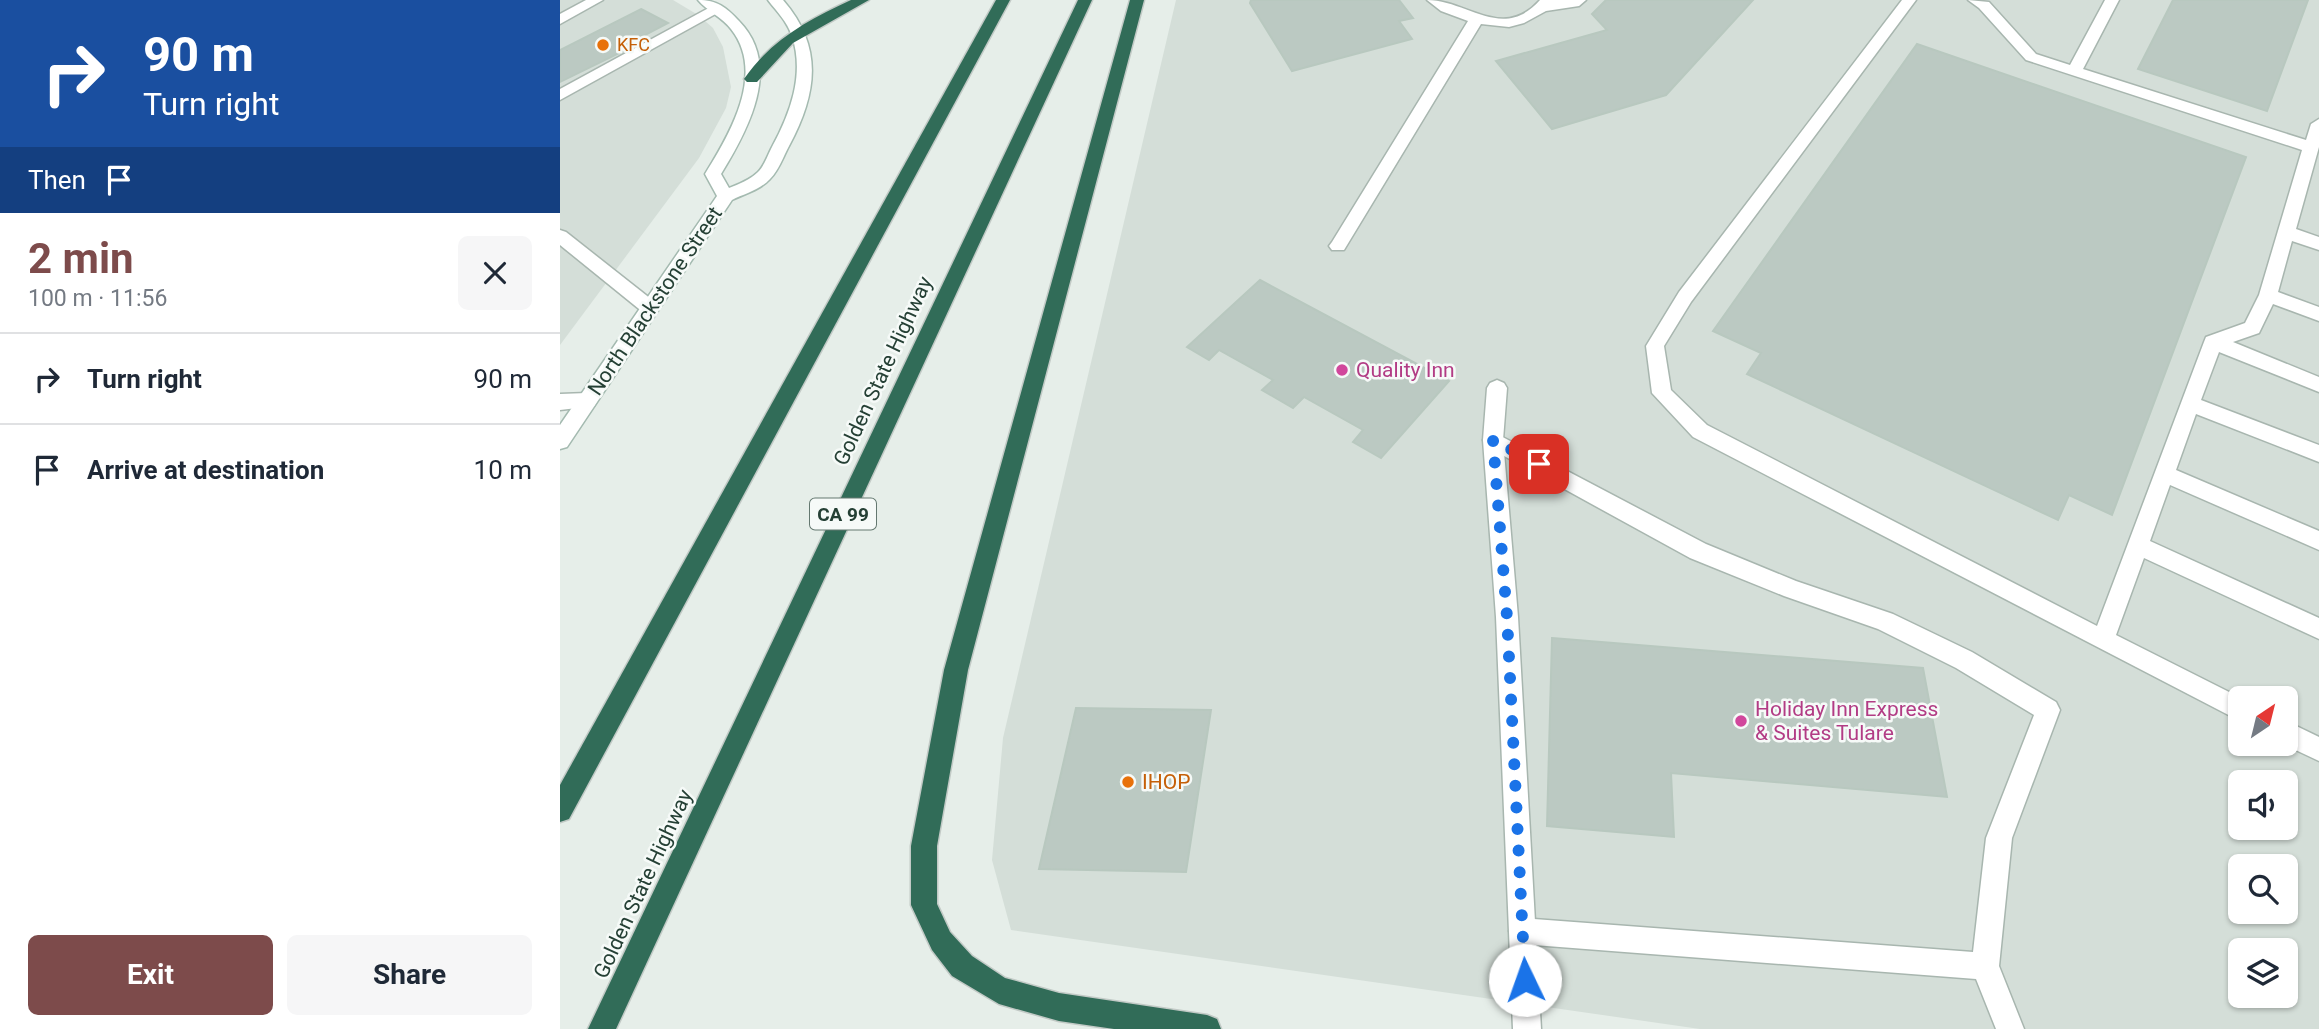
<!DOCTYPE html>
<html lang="en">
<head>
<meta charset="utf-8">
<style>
  body { margin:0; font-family:Roboto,sans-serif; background:#f6f6f7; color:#1f2937; height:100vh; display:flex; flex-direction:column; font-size:26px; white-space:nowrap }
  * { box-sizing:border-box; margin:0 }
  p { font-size:23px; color:#747a83 }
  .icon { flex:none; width:38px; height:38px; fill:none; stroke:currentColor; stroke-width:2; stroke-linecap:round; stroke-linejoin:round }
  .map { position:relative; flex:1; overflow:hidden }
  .sheet { display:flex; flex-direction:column; background:#fff; width:560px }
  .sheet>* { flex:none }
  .hud { background:#1a4fa0; color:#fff; overflow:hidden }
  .needle { width:46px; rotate:35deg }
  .tools { position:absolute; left:1668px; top:686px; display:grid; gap:14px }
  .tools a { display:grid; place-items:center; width:70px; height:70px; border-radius:10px; background:#fff; box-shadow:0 2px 5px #0004; font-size:35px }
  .pin { position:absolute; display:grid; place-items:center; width:60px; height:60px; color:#fff; margin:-30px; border-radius:14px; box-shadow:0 4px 10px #0006 }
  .me { position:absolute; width:77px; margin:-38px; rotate:357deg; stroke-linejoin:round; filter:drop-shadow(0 0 5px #0008) }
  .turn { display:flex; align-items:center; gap:24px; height:147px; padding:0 28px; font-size:32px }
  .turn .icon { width:91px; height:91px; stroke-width:2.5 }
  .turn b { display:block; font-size:49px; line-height:60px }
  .then { display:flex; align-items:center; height:66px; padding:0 28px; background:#0003; gap:14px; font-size:26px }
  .round { display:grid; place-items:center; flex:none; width:74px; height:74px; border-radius:10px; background:#f6f6f7 }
  .headline { display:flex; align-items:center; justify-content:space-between; height:119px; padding:0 28px }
  h1 { font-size:42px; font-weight:700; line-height:52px; color:#7d4b4b }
  .button { display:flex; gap:14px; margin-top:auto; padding:14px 28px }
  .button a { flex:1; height:80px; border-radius:10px; background:#7d4b4b; color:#fff; font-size:28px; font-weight:700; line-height:80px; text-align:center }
  .button a+a { background:#f6f6f7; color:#1f2937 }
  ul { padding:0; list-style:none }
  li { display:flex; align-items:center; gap:21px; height:91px; padding:0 28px; border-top:2px solid #e0e1e3 }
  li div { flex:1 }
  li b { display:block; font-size:26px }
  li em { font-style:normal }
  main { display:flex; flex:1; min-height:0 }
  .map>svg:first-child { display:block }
</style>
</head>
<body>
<main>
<section class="sheet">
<div class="hud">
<div class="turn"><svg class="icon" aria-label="right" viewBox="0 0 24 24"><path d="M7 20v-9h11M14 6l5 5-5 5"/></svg><div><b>90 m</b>Turn right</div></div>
<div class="then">Then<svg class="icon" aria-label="arrive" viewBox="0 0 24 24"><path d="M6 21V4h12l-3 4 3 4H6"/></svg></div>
</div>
<div class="headline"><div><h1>2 min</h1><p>100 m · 11:56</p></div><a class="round"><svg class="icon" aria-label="close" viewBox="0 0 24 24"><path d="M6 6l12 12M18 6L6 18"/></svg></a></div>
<ul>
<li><svg class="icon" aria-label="right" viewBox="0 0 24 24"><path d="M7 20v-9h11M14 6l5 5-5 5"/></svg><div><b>Turn right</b></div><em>90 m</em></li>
<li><svg class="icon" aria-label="arrive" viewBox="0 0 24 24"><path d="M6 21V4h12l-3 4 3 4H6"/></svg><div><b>Arrive at destination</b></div><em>10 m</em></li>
</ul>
<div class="button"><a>Exit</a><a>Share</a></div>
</section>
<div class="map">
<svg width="1759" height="1029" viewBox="0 0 1759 1029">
  <rect width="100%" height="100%" fill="#e6eee9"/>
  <!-- built -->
  <g fill="#d4ded8" fill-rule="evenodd">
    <polygon points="0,0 113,0 138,15 153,28 163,47 171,87 166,108 139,158 0,345"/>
    <path d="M 616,0 L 1759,0 L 1759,1029 L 1140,1029 L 451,930 L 432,860 L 443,738 ZM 1680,698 L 1726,698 L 1726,744 L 1680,744 ZM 1680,782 L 1726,782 L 1726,828 L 1680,828 ZM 1680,866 L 1726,866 L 1726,912 L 1680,912 ZM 1680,950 L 1726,950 L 1726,996 L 1680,996 Z"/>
  </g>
  <!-- building -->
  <g fill="#bbc9c2" stroke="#b8c8bf" stroke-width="2">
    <polygon points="691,0 839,0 853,18 839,21 852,39 732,71 690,3"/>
    <polygon points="1046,0 1193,0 1106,95 992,129 936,61 1047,30 1032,14"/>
    <polygon points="1613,0 1748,0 1707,111 1578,69"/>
    <polygon points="81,9 108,23 81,37 86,40 0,82 0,50"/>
    <polygon points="1357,44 1686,157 1552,515 1509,495 1498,520 1187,374 1201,353 1153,331"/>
    <polygon points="700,280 889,381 821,458 793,442 803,430 744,397 733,408 702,390 713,380 659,350 649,360 627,347"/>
    <polygon points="992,638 1363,668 1387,797 1111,773 1114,837 987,826"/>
    <polygon points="516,708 651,710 626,872 479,869"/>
  </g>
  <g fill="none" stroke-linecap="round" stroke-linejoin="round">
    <!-- service casing -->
    <g stroke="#a8b6af" stroke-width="3">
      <g id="service">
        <polygon points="26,0 43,0 0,24 0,14"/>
        <path d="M 867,0 C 907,0 943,42 980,0 L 1026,0 L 1019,6 L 986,11 L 964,23 L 949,27 L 921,24 L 784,250 L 772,250 L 769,246 L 772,242 L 908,21 L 881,11 Z"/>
        <polygon points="1342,0 1356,0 1131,302 1104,346 1111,390 1147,425 1537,626 1644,342 1646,337 1685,323 1699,295 1742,150 1466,60 1419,8 1408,0 1429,2 1476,54 1510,65 1545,0 1559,0 1523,69 1746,140 1751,124 1759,119 1759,147 1736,229 1759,237 1759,250 1732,241 1718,292 1759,307 1759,321 1713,304 1699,333 1673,342 1759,377 1759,392 1659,352 1641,400 1759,445 1759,462 1636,414 1616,470 1759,531 1759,550 1610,485 1590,541 1759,618 1759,639 1584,558 1556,635 1681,698 1680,721 1133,437 1092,393 1086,346 1119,292"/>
        <polygon points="156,4 163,8 161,11 0,100 0,89"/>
        <polygon points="0,230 6,232 96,303 99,308 96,313 84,313 0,245"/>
        <polygon points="27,393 34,396 37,401 34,406 0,410 0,394"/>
        <polygon points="933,432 1146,544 1236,581 1333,614 1412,652 1496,702 1500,710 1452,838 1439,966 1464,1029 1436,1029 1416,979 962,944 953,940 949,931 953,922 962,918 1413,952 1426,838 1474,715 1396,668 1318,629 1224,596 1130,558 926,446 923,440 926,434"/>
        <polygon points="1726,721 1759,737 1759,761 1723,744 1726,744"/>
      </g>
    </g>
    <!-- minor casing -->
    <g stroke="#a8b6af" stroke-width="3">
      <polygon id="minor" points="937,380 944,383 947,388 943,440 958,617 981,1029 953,1029 936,617 923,440 927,388 930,383"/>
    </g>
    <!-- secondary casing -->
    <g stroke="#a4bab0" stroke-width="3">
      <path id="secondary" d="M 138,0 C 157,0 166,7 179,21 C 223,66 188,130 161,174 L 169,188 C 179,184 190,180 198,172 C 204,166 207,157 211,149 C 230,114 245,75 232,36 C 227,21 217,12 208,0 L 223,0 C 264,47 257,94 229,146 C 223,157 219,170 210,179 C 200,190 184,194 172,200 L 7,447 L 0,449 L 0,425 L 157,196 L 145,174 C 170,134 206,73 171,29 C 162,17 147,11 138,0 Z"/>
    </g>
    <!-- motorway casing -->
    <g stroke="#c2cac6" stroke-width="3">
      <g id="motorway">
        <path d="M 291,0 L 309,0 L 233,43 L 197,82 L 187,82 L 184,79 C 212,39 248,20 291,0 Z"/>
        <polygon points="436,0 450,0 9,819 0,822 0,785"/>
        <polygon points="518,0 532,0 56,1029 28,1029"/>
        <polygon points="570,0 584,0 408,670 377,846 377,904 390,932 412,956 445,978 499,993 647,1015 657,1019 661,1029 554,1029 499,1021 439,1004 392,976 372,950 351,905 351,846 384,670"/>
      </g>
    </g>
    <!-- service -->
    <use href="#service" fill="#fff" fill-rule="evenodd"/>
    <!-- minor -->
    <use href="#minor" fill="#fff" fill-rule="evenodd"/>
    <!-- secondary -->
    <use href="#secondary" fill="#fff" fill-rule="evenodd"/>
    <!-- motorway -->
    <use href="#motorway" fill="#316c58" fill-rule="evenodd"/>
  </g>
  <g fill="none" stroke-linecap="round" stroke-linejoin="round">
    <!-- route -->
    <polyline stroke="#1a73e8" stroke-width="12" stroke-dasharray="0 21.6" points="965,980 947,617 933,440 979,464"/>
  </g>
  <!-- markers -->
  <g fill="#e8710a" stroke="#f6faf8" stroke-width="2.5">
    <circle cx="43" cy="45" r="7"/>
    <circle cx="568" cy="782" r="7"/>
  </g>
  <g fill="#d1479c" stroke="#f6faf8" stroke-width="2.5">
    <circle cx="782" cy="370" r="7"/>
    <circle cx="1181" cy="721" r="7"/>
  </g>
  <g text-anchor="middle" stroke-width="5" stroke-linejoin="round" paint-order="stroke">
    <!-- far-food labels -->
    <g font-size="18" fill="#c56008" stroke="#f6faf8" text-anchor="start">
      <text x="57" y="51">KFC</text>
    </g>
    <!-- shield labels -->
    <rect fill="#f6faf8" stroke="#647870" stroke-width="2" x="250" y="498.5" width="66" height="31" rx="5"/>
    <g font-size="19" font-weight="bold" fill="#254035">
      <text x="283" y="521">CA 99</text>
    </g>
    <!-- street labels -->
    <g font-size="21" fill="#254035" stroke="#f6faf8">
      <text transform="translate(95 301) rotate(-56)" y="7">North Blackstone Street</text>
      <text transform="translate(323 371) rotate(-65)" y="7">Golden State Highway</text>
      <text transform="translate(83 884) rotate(-65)" y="7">Golden State Highway</text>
    </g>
    <!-- hotel labels -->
    <g font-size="21" fill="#b23c85" stroke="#f6faf8" text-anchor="start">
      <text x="796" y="377">Quality Inn</text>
      <text x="1195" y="716">Holiday Inn Express<tspan x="1195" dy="24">&amp; Suites Tulare</tspan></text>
    </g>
    <!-- food labels -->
    <g font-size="21" fill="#c56008" stroke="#f6faf8" text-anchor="start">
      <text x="582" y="789">IHOP</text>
    </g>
  </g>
</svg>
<div class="tools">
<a><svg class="needle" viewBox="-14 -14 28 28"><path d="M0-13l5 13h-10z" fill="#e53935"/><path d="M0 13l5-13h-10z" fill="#747a83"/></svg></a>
<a><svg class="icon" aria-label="sound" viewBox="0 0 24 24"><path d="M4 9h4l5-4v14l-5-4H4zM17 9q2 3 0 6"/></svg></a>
<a><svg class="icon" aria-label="search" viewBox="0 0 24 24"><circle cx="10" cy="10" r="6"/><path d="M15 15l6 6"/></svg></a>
<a><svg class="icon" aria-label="layers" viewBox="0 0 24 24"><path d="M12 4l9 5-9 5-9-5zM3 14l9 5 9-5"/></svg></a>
</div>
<div class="pin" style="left:979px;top:464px;background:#d93025"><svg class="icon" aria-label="arrive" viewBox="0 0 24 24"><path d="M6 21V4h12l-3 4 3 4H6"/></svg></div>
<svg class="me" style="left:965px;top:980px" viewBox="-20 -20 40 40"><circle r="19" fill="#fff"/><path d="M0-13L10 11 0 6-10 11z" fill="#1a73e8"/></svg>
</div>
</main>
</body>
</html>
